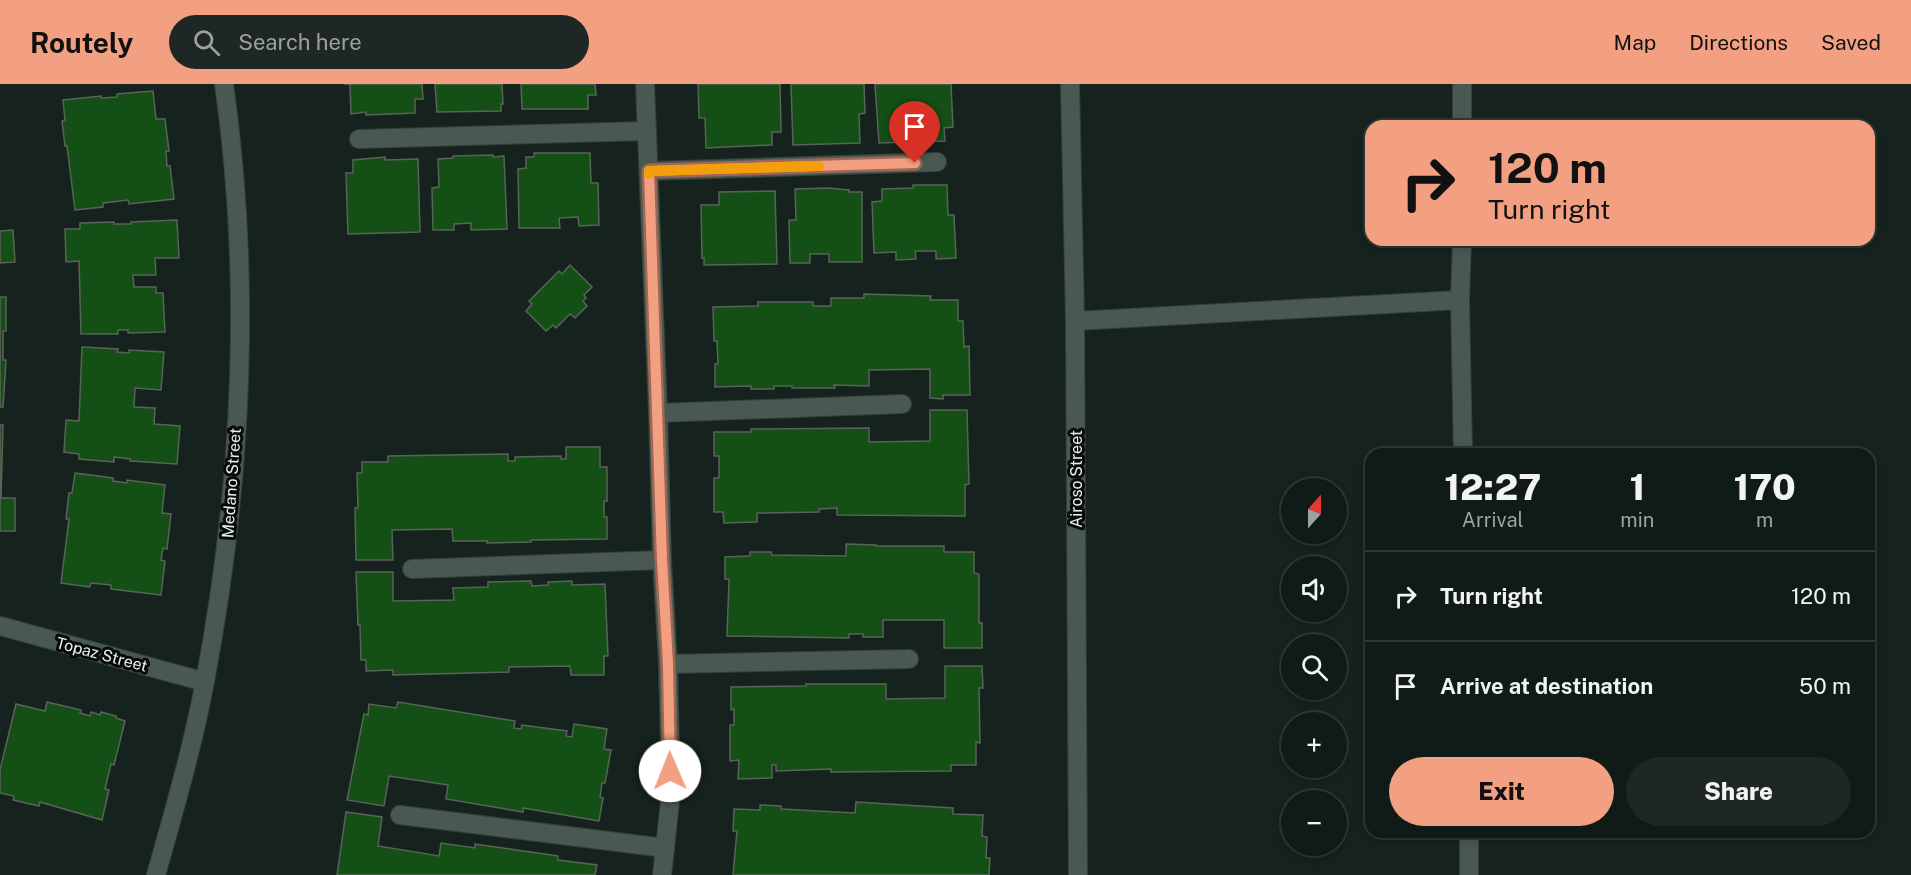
<!DOCTYPE html>
<html lang="en">
<head>
<meta charset="utf-8">
<style>
  body { margin:0; font-family:"Public Sans",sans-serif; background:#1e2723; color:#f1f3f6; height:100vh; display:flex; flex-direction:column; font-size:22px; white-space:nowrap }
  * { box-sizing:border-box; margin:0 }
  p { font-size:20px; color:#9ca1a1 }
  .icon { flex:none; width:33px; height:33px; fill:none; stroke:currentColor; stroke-width:2; stroke-linecap:round; stroke-linejoin:round }
  .map { position:relative; flex:1; overflow:hidden }
  .drawer { position:absolute; left:1365px; top:364px; width:510px; height:390px; display:flex; flex-direction:column; background:#101a16; border-radius:18px; box-shadow:0 3px 9px #0003,0 0 0 2px #303835 }
  .drawer>* { flex:none }
  .hud { position:absolute; left:1365px; top:36px; width:510px; height:126px; border-radius:18px; box-shadow:0 3px 9px #0003,0 0 0 2px #303835; background:#f2a081; color:#111; overflow:hidden }
  .needle { width:39px; rotate:21deg }
  .buttons { position:absolute; left:1281px; top:394px; display:grid; gap:12px }
  .buttons a { display:grid; place-items:center; width:66px; height:66px; border-radius:50%; background:#101a16; box-shadow:0 3px 9px #0003,0 0 0 2px #303835; font-size:30px }
  .pin { position:absolute; display:grid; place-items:center; width:51px; height:51px; color:#fff; margin:-62px -26px; border-radius:50% 50% 50% 0; rotate:-45deg; box-shadow:0 0 6px #0007 }
  .pin .icon { rotate:45deg }
  .me { position:absolute; width:66px; margin:-33px; rotate:359deg; stroke-linejoin:round; filter:drop-shadow(0 0 4px #0008) }
  .turn { display:flex; align-items:center; gap:21px; height:126px; padding:0 24px; font-size:27px }
  .turn .icon { width:78px; height:78px; stroke-width:2.5 }
  .turn b { display:block; font-size:42px; line-height:51px }
  .eta { display:flex; justify-content:space-evenly; align-items:center; height:102px; text-align:center }
  .eta b { font-size:36px; font-weight:800; line-height:42px }
  .button { display:flex; gap:12px; margin-top:auto; padding:12px 24px }
  .button a { flex:1; height:69px; border-radius:36px; background:#f2a081; color:#111; font-size:24px; font-weight:800; line-height:69px; text-align:center }
  .button a+a { background:#1e2723; color:#f1f3f6 }
  ul { padding:0; list-style:none }
  li { display:flex; align-items:center; gap:18px; height:90px; padding:0 24px; border-top:2px solid #303835 }
  li div { flex:1 }
  li b { display:block; font-size:22px }
  li em { font-style:normal }
  header { display:flex; align-items:center; gap:36px; box-sizing:border-box; height:84px; padding:0 30px; background:#f2a081; color:#111 }
  header strong { font-size:28px }
  nav { display:flex; gap:33px; margin-inline-start:auto; font-size:21px }
  .search { width:420px; height:54px; background:#1e2723; display:flex; align-items:center; gap:15px; box-sizing:border-box; padding:0 21px; border-radius:33px; color:#9ca1a1; font-size:22px }
  .map>svg:first-child { display:block }
</style>
</head>
<body>
<header>
<strong>Routely</strong>
<div class="search"><svg class="icon" aria-label="search" viewBox="0 0 24 24"><circle cx="10" cy="10" r="6"/><path d="M15 15l6 6"/></svg>Search here</div>
<nav><a>Map</a><a>Directions</a><a>Saved</a></nav>
</header>
<div class="map">
<svg width="1911" height="791" viewBox="0 0 1911 791">
  <rect width="100%" height="100%" fill="#16221e"/>
  <!-- building -->
  <g fill="#145016" stroke="#5a6359" stroke-width="1.5">
    <polygon points="344,0 422,0 423,15 415,15 415,29 366,31 366,28 351,30 350,0"/>
    <polygon points="435,0 502,0 503,20 501,20 501,27 437,28"/>
    <polygon points="521,0 595,0 596,11 588,11 588,25 522,25"/>
    <polygon points="698,0 780,0 781,48 772,48 772,61 706,64 705,34 699,34"/>
    <polygon points="791,0 864,0 865,29 859,30 860,59 793,61"/>
    <polygon points="875,0 951,0 953,43 944,44 945,57 879,59"/>
    <polygon points="153,7 156,35 165,35 169,67 166,67 167,82 170,82 174,115 129,120 128,116 103,119 103,123 75,126 67,62 65,62 62,37 65,36 63,16 101,12 101,14 117,13 117,10"/>
    <polygon points="534,69 590,69 591,99 598,99 599,141 579,142 578,133 559,134 560,144 519,144 518,85 526,84 526,73 534,73"/>
    <polygon points="493,71 493,73 504,72 507,145 471,146 471,139 454,140 454,146 433,146 432,104 439,103 438,75 453,74 453,72"/>
    <polygon points="385,73 385,76 418,75 420,148 348,150 346,89 353,89 353,76"/>
    <polygon points="913,101 947,101 948,131 954,131 956,174 936,175 936,167 915,167 916,175 896,176 896,168 874,169 872,118 882,117 882,105 913,104"/>
    <polygon points="828,104 849,106 849,108 862,108 862,178 829,178 829,170 810,170 810,179 790,179 789,136 796,136 795,105"/>
    <polygon points="775,107 777,180 704,181 704,174 702,174 701,121 719,121 719,108"/>
    <polygon points="177,136 179,174 155,174 156,191 133,191 134,203 156,203 156,209 163,209 165,248 128,249 128,246 118,246 118,250 81,250 79,177 66,178 65,145 80,145 80,139 114,138 114,140 131,140 131,138"/>
    <polygon points="13,146 15,178 0,179 0,147"/>
    <polygon points="570,181 592,203 584,211 586,214 583,217 587,222 575,234 570,230 556,244 553,241 546,247 526,227 532,220 529,217 559,187 562,190"/>
    <polygon points="864,210 931,212 930,216 958,216 958,237 963,237 964,263 969,262 970,311 943,311 943,315 930,314 930,285 869,286 869,302 834,301 835,304 792,304 792,302 774,302 774,305 751,305 751,302 715,303 715,280 718,280 717,257 714,257 713,223 758,222 758,218 813,218 813,222 831,222 831,214 864,214"/>
    <polygon points="0,213 6,213 6,247 3,247 3,276 6,276 3,323 0,323"/>
    <polygon points="82,263 118,265 117,268 129,269 129,266 164,268 161,306 135,304 134,323 155,324 154,340 180,342 177,380 130,377 130,375 114,373 114,378 79,375 79,370 64,368 66,336 79,337"/>
    <polygon points="930,326 967,326 969,400 965,401 965,432 837,431 837,424 819,425 819,428 757,429 757,438 724,439 723,428 714,428 714,394 719,394 719,372 714,372 714,348 751,348 751,345 869,344 869,358 930,357"/>
    <polygon points="0,341 3,341 1,414 15,414 15,447 0,447"/>
    <polygon points="566,363 600,363 600,383 607,383 607,417 604,417 604,433 607,433 607,455 531,456 531,458 487,459 487,457 453,457 452,445 392,446 393,476 356,476 355,424 358,424 357,389 362,389 362,378 388,378 388,372 508,370 508,377 515,377 515,373 561,372 561,375 566,375"/>
    <polygon points="75,389 113,394 113,397 127,399 127,396 165,401 162,429 171,430 167,465 163,464 161,476 165,477 161,511 111,505 111,501 91,499 90,503 61,499 69,435 66,435 69,409 72,409"/>
    <polygon points="846,460 876,461 876,462 944,462 944,468 974,468 974,489 979,490 979,539 982,539 982,564 944,564 944,536 883,536 883,553 863,553 863,550 849,550 849,554 727,552 729,495 725,495 725,473 750,472 750,468 771,468 772,471 846,472"/>
    <polygon points="356,488 393,488 393,517 454,516 453,504 488,503 488,498 531,497 532,502 548,501 548,498 572,497 572,501 605,500 608,572 604,572 604,591 571,591 570,582 509,583 509,588 393,591 393,586 366,587 366,576 361,576 360,541 358,541"/>
    <polygon points="945,582 982,582 983,604 979,604 980,659 976,658 976,681 951,681 951,687 831,688 831,685 776,687 776,681 772,681 772,694 738,695 739,676 730,677 730,641 734,641 734,625 731,626 731,603 806,602 806,600 886,600 886,615 945,614"/>
    <polygon points="47,618 81,626 80,629 90,632 91,628 100,631 101,628 116,632 116,634 125,637 114,681 111,680 105,705 109,706 102,736 40,718 39,722 13,716 14,712 0,709 0,686 16,620 45,627"/>
    <polygon points="398,618 515,637 514,644 521,645 522,641 567,647 566,652 572,653 574,640 607,645 604,665 611,666 605,699 602,699 600,713 603,714 599,737 523,724 523,728 446,715 448,701 389,692 384,722 347,716 364,630 368,631 369,620 396,624"/>
    <polygon points="856,718 953,724 953,730 983,731 982,752 987,753 986,774 990,774 989,791 733,791 737,747 733,747 734,725 760,726 760,721 781,722 781,725 855,729"/>
    <polygon points="346,728 382,733 378,762 439,772 441,759 475,764 475,760 558,772 558,776 597,781 595,791 337,791"/>
  </g>
  <g fill="none" stroke-linecap="round" stroke-linejoin="round">
    <!-- minor casing -->
    <g stroke="#363f3b" stroke-width="20">
      <g id="minor">
        <polyline points="645,0 658,329 662,476 668,580 671,708 662,791"/>
        <polyline points="1070,0 1075,237 1078,791"/>
        <polyline points="1462,0 1462,42"/>
        <polyline points="359,55 647,47"/>
        <polyline points="649,87 937,78"/>
        <polyline points="1460,216 1463,370"/>
        <polyline points="1075,237 1460,216 1462,156"/>
        <polyline points="658,329 902,320"/>
        <polyline points="412,485 662,476"/>
        <polyline points="0,542 205,598"/>
        <polyline points="668,580 909,575"/>
        <polyline points="400,731 665,764"/>
        <polyline points="1469,748 1469,791"/>
        <path d="M 156,791 C 174,727 193,662 205,597 C 242,402 252,197 224,0"/>
      </g>
    </g>
    <!-- minor -->
    <use href="#minor" stroke="#4a5852" stroke-width="18"/>
  </g>
  <g fill="none" stroke-linecap="round" stroke-linejoin="round">
    <!-- route casing -->
    <g stroke="#9d6854" stroke-width="15">
      <polyline id="route" points="670,687 668,580 662,476 649,87 915,79"/>
    </g>
    <!-- route -->
    <use href="#route" stroke="#f2a081" stroke-width="10"/>
    <!-- slow -->
    <polyline stroke="#f59e0b" stroke-width="10" points="649,90 649,87 819,82"/>
  </g>
  <g text-anchor="middle" stroke-width="6" stroke-linejoin="round" paint-order="stroke">
    <!-- street labels -->
    <g font-size="16" fill="#eaf2ef" stroke="#060a08">
      <text transform="translate(1076 395) rotate(-90)" y="6">Airoso Street</text>
      <text transform="translate(231 399) rotate(-86)" y="6">Medano Street</text>
      <text transform="translate(102 570) rotate(15)" y="6">Topaz Street</text>
    </g>
  </g>
</svg>
<div class="buttons">
<a><svg class="needle" viewBox="-14 -14 28 28"><path d="M0-13l5 13h-10z" fill="#e53935"/><path d="M0 13l5-13h-10z" fill="#9ca1a1"/></svg></a>
<a><svg class="icon" aria-label="sound" viewBox="0 0 24 24"><path d="M4 9h4l5-4v14l-5-4H4zM17 9q2 3 0 6"/></svg></a>
<a><svg class="icon" aria-label="search" viewBox="0 0 24 24"><circle cx="10" cy="10" r="6"/><path d="M15 15l6 6"/></svg></a>
<a>+</a>
<a>−</a>
</div>
<div class="pin" style="left:915px;top:79px;background:#d93025"><svg class="icon" aria-label="arrive" viewBox="0 0 24 24"><path d="M6 21V4h12l-3 4 3 4H6"/></svg></div>
<svg class="me" style="left:670px;top:687px" viewBox="-20 -20 40 40"><circle r="19" fill="#fff"/><path d="M0-13L10 11 0 6-10 11z" fill="#f2a081"/></svg>
<div class="hud">
<div class="turn"><svg class="icon" aria-label="right" viewBox="0 0 24 24"><path d="M7 20v-9h11M14 6l5 5-5 5"/></svg><div><b>120 m</b>Turn right</div></div>
</div>
<section class="drawer">
<div class="eta">
<div><b>12:27</b><p>Arrival</p></div>
<div><b>1</b><p>min</p></div>
<div><b>170</b><p>m</p></div>
</div>
<ul>
<li><svg class="icon" aria-label="right" viewBox="0 0 24 24"><path d="M7 20v-9h11M14 6l5 5-5 5"/></svg><div><b>Turn right</b></div><em>120 m</em></li>
<li><svg class="icon" aria-label="arrive" viewBox="0 0 24 24"><path d="M6 21V4h12l-3 4 3 4H6"/></svg><div><b>Arrive at destination</b></div><em>50 m</em></li>
</ul>
<div class="button"><a>Exit</a><a>Share</a></div>
</section>
</div>
</body>
</html>
